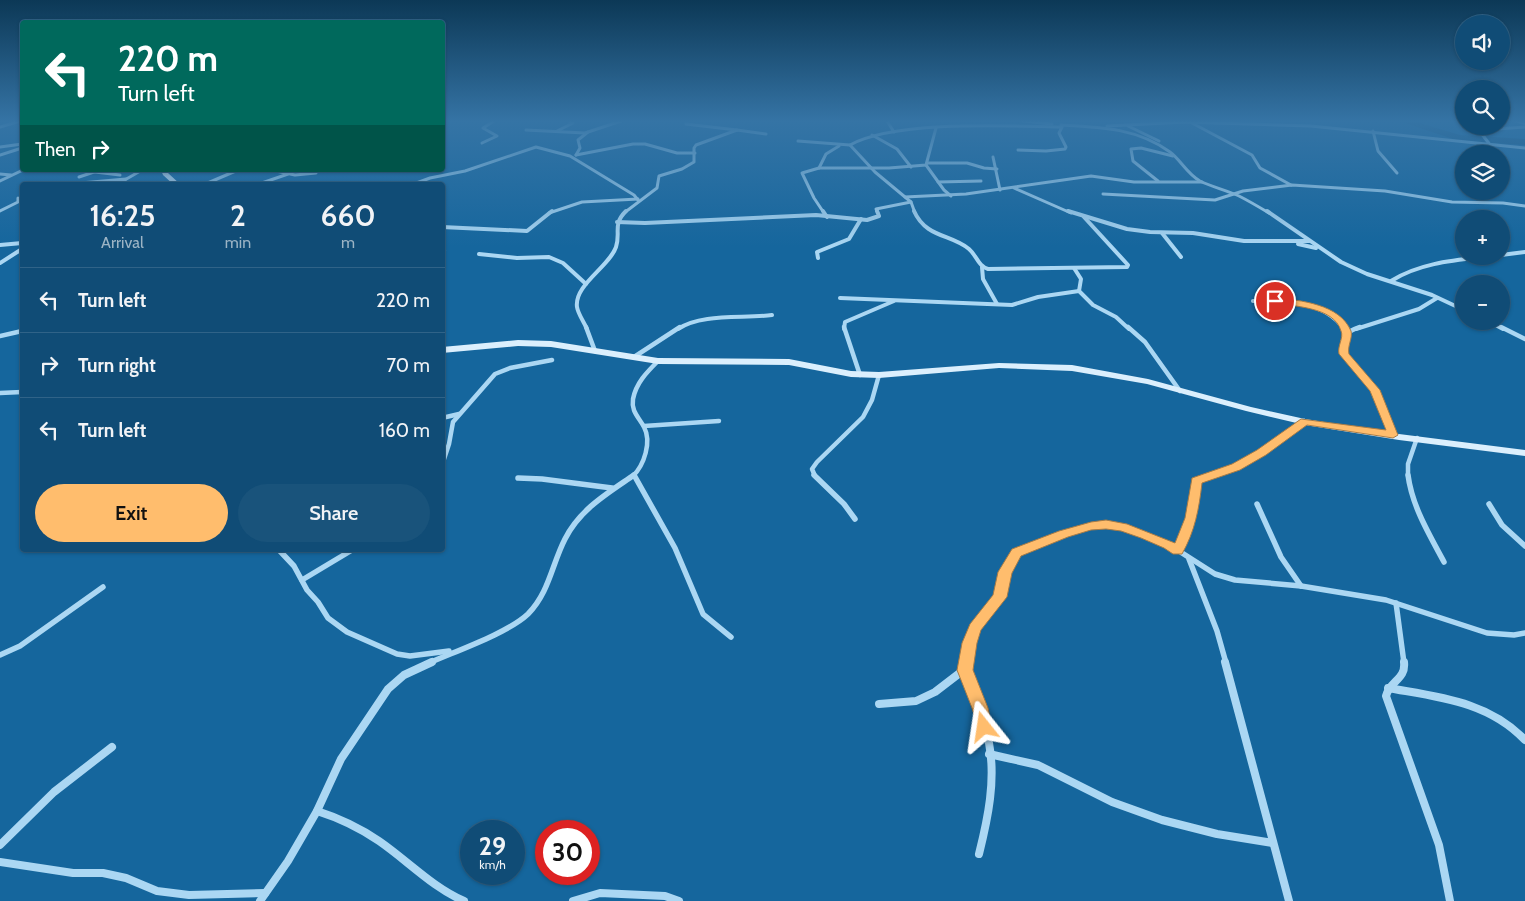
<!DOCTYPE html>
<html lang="en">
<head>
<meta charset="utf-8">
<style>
  body { margin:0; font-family:Cabin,sans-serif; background:#19537b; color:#f1f3f6; height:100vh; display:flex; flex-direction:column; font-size:19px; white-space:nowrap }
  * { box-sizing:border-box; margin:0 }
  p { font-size:16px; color:#9cb4c5 }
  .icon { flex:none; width:28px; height:28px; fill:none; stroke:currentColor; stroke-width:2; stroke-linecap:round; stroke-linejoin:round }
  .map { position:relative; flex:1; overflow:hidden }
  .details { position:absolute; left:20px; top:182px; width:425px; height:370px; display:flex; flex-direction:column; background:#104c76; border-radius:5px; box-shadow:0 1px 4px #0004,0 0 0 1px #306388 }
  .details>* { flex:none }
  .hud { position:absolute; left:20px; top:20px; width:425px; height:152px; border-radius:5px; box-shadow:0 1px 4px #0004,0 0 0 1px #306388; background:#00695c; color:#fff; overflow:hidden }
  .controls { position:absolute; left:1455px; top:15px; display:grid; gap:10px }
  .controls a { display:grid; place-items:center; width:55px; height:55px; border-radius:50%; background:#104c76; box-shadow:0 1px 4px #0004,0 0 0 1px #306388; font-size:25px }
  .speed { position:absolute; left:460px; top:820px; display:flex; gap:10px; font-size:25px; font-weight:700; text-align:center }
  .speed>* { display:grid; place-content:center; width:65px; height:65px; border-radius:50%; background:#104c76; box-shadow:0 1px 4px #0004,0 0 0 1px #306388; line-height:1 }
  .speed small { font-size:12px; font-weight:400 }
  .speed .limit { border:8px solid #d22; background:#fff; color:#111 }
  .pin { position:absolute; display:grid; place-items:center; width:42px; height:42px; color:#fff; margin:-21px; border:2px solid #fff; border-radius:50%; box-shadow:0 1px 5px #0007 }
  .me { position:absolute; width:55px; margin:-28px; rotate:345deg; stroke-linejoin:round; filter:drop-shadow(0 0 4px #0008) }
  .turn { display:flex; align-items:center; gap:18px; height:105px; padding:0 15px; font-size:22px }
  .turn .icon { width:65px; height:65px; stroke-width:2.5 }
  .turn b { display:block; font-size:35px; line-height:42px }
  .then { display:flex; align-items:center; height:48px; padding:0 15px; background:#0003; gap:10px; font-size:19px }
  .eta { display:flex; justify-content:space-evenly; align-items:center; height:85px; text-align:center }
  .eta b { font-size:30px; font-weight:600; line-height:35px }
  .action { display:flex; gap:10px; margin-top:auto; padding:10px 15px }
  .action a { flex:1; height:58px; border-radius:30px; background:#ffbd6d; color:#111; font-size:20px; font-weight:600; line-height:58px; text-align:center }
  .action a+a { background:#19537b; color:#f1f3f6 }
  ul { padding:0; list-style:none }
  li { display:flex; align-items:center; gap:15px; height:65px; padding:0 15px; border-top:1px solid #306388 }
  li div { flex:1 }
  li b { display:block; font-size:19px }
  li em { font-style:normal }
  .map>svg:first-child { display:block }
</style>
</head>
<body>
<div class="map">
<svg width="1525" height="901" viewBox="0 0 1525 901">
  <rect width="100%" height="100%" fill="#15669d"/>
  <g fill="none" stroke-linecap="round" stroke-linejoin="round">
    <!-- stream -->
    <polyline stroke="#9dd5f6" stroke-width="2" points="1514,121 1525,124"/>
    <!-- river -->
    <polygon fill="#0d4d79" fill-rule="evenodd" points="1399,121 1413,121 1460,135 1525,139 1525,145 1459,141"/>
    <!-- street-far4 -->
    <g stroke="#abd7f3" stroke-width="3">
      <polyline points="887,121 894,132"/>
      <polyline points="1023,121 1052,124"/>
      <polyline points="1460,121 1464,122"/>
      <polyline points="1192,123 1252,155 1260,168 1291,185"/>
      <polyline points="686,124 737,130"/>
      <path d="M 1061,125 C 1100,127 1137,128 1170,152 C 1180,159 1187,174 1200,181 C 1212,187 1226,190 1239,196 C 1249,201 1259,207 1269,213"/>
      <polyline points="1107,126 1185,122 1311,126 1525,148"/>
      <polyline points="1128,126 1159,141"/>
      <polyline points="1476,126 1485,129"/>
      <polyline points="0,127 20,121"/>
      <polyline points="526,130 585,133 621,121"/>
      <polyline points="557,131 573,123 569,121"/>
      <polyline points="1373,131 1378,151 1397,173"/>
      <polyline points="872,135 897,149 911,167"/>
      <polyline points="798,141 850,145"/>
      <polyline points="482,143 497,136 483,128 494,121"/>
      <polyline points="1491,146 1481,133 1482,130 1525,127"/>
      <polyline points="0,147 22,144"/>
      <polyline points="1018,150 1046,151 1065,149 1066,147 1059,133 1062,127"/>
      <polyline points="0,155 22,148"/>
      <polyline points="576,155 633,144 645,144 677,153 695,153"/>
      <polyline points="576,155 580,148 578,140 588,132"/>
      <polyline points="993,157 1000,190"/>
      <polyline points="928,163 967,163 984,168 997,169"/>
      <polyline points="926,165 944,190 951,196"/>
      <polyline points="819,168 826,154 839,146"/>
      <polyline points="271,170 295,175 316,173"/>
      <polyline points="95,172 120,175"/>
      <polyline points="0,174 11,175"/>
      <polyline points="79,177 97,171"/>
      <polyline points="0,181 23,170"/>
      <polyline points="1158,181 1133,161 1131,149 1141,148 1173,156"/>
      <polyline points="938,182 981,181"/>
      <polyline points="69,184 126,179"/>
      <polyline points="116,185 142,170"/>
      <polyline points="203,185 238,170"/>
      <polyline points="256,185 288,174"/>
      <polyline points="411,185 430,178 465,171 536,147 570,156 634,195 638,200"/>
      <polyline points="1014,188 1071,213"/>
      <polyline points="1103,194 1215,200 1243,191 1292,185 1385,191 1452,202 1503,203 1525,206"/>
      <polyline points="905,197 966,194 1091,176 1134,182 1202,182"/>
      <polyline points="0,211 18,202 18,198"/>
      <polyline points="549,213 582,202 638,199"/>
      <polyline points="624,213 657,188 659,176 682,169 694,162 694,148 696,145 737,130 766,134"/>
      <polyline points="824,213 814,198 802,173 819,168 889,168 926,165 936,128"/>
      <polyline points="878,213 876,209 911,202"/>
      <path d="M 915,213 L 911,202 L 875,172 L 850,145 C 896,120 1008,126 1062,127"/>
    </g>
    <!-- street-far3 -->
    <g stroke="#abd7f3" stroke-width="4">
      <polyline points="823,211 827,217"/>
      <path d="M 914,211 C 926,238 951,234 969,249 C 977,256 978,266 988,269 L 1127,267 L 1128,265 L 1084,217"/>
      <polyline points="1068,211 1127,229 1150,232 1193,233 1244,241 1309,241"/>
      <polyline points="1267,211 1341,262 1367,274 1432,295 1464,310"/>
      <polyline points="617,222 645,223 816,215 867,220 879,216 877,211"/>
      <polyline points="442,227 527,231 552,211"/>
      <polyline points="1162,233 1181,257"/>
      <polyline points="1298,244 1316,248"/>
      <polyline points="0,245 22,243"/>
      <polyline points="442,251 444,252"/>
      <polyline points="479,254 517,258 549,257 563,263 586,284"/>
      <polyline points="1501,255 1525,252"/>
      <polyline points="818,258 817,252 849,239 861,219"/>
      <polyline points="0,263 22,249"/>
      <polyline points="982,267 983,279 997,304"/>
      <polyline points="1074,268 1081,279 1079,291 1093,305 1116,317 1129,329"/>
      <path d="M 1391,281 C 1421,262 1458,260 1492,256"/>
      <polyline points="840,298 1012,305 1038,297 1079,291"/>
      <path d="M 1253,301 C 1284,301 1324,300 1344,329"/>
      <polyline points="1488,321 1503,329"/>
      <path d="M 587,329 C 584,322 578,314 577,307 C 574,285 609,267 616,247 C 621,232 612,225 626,211"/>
      <path d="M 678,329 C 702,313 743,319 772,315"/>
      <polyline points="844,329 845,322 894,301"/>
      <polyline points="1356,329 1419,309 1437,298"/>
    </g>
    <!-- street-far2 -->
    <g stroke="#abd7f3" stroke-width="4.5">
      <polyline points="586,327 595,351"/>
      <polyline points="844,327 860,375"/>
      <polyline points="1128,327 1145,342 1180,391"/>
      <polyline points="1343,327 1347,333"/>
      <path d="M 1360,327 C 1318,340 1365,374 1374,391 C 1382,405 1387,421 1393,435"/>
      <polyline points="1501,327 1525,339"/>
      <polyline points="0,336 22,331"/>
      <polyline points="634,357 680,327"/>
      <polyline points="0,393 22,392"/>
      <polyline points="442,418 459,414"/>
      <polyline points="644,426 719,421"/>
      <polyline points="442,465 449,444 453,422 495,374 510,368 552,360"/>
      <path d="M 633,476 C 644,465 652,442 644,427 C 639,417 631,412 633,399 C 636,383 647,372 658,361"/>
      <polyline points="815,476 812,469 817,462 863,417 872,400 879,375"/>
      <polyline points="1210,476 1236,467 1261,452 1304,421"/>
      <polyline points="1408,476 1408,464 1417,438"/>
    </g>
    <!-- street-far1 -->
    <g stroke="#abd7f3" stroke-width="5.5">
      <polyline points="634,475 675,548 703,614 731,637"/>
      <polyline points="814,475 844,504 855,519"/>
      <path d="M 1408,475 C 1412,506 1429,534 1444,562"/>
      <polyline points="518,478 542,479 612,488"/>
      <polyline points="1257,504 1281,557 1301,586"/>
      <polyline points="1489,504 1502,525 1525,546"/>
      <polyline points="279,550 294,566 307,590 318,602 328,618 347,632 397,654 410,656 449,651"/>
      <path d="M 1178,551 C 1190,528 1193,506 1196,481 L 1214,475"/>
      <polyline points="1189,559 1217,631 1226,663"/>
      <polyline points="302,580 352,550"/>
      <polyline points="1396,603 1404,663"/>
      <polyline points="0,655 20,646 103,587"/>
      <path d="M 429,663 C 456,651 508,633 528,614 C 549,593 552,564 565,539 C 580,509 608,493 634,475"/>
      <polyline points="966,663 969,643 975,628 1000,597 1005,572 1017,553 1064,534 1091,526 1106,525 1123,527 1168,544 1215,574 1235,580 1301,586 1386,600 1487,633 1514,635 1525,633"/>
    </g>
    <!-- street -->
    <g stroke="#abd7f3" stroke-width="8">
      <path d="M 966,662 C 964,676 974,692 979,706 C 983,718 986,731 989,743 C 996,780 988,818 979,854"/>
      <polyline points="1225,662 1289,901"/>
      <path d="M 1404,662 C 1406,680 1390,680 1386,696 L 1439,845 L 1450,901"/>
      <path d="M 1388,688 C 1438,697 1488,701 1525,740"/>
      <polyline points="879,704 916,701 935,692 965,669"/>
      <polyline points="989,754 1038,765 1112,802 1162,820 1217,834 1273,843"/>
      <path d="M 317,811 C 339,818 360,828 379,841 C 408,861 432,887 464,901"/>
      <polyline points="0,845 54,792 112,747"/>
      <polyline points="0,862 73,873 103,873 126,878 157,891 189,895 265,893"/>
      <polyline points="260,901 288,861 317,811 341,759 388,689 404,675 432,662"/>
      <polyline points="573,901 600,893 665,896 679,901"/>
    </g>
    <!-- secondary -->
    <g fill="#dbeffd" fill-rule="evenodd">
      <polygon points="161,170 167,170 168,173 181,185 174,185 163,175"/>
      <polygon points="518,340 551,341 658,358 789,359 851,371 879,372 999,363 1072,365 1148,379 1251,407 1305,419 1399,434 1525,450 1525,456 1399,440 1305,425 1246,411 1147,384 1072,371 999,368 879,378 851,377 789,365 658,364 551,347 518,346 442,353 442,347"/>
    </g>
  </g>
  <!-- sky -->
  <linearGradient id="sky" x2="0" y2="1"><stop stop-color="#0c3856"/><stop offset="0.49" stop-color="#3574a5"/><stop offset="1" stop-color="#3574a5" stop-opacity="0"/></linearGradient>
  <rect width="1525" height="247" fill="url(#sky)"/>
  <!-- route -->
  <path fill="#ffbd6d" stroke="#a67b47" d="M 1275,298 C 1300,300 1340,304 1351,331 C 1353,338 1347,346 1349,354 L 1380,390 L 1398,435 L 1393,438 L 1307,425 L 1266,455 L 1240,470 L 1202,483 C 1199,509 1195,531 1182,554 L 1173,554 L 1164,548 L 1141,538 L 1121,531 L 1106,529 L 1091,530 L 1068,537 L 1021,556 L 1012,573 L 1007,597 L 981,630 L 977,643 L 973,670 L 988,708 L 992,727 L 990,732 L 984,734 L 979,732 L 972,708 L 957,670 L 962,643 L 970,624 L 993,595 L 998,572 L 1012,549 L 1059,531 L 1091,522 L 1106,520 L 1127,524 L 1175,543 L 1185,518 L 1192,478 L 1232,464 L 1257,450 L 1301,419 L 1386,430 L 1370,391 L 1339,354 C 1337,346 1344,338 1341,331 C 1334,306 1292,307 1272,302 L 1271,301 Z"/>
</svg>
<div class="controls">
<a><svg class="icon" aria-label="sound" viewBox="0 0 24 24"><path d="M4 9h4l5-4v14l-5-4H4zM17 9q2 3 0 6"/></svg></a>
<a><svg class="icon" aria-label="search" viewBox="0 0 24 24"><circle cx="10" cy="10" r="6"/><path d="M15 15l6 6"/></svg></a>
<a><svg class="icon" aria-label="layers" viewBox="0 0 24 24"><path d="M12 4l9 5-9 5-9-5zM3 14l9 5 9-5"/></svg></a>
<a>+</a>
<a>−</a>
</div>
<div class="speed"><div>29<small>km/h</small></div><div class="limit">30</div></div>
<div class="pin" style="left:1275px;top:301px;background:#d93025"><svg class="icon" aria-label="arrive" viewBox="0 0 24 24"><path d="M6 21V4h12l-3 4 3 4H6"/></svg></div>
<svg class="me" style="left:984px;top:727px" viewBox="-20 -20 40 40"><path d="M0-17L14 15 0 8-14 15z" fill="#ffbd6d" stroke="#fff" stroke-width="4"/></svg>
<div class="hud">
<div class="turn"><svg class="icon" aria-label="left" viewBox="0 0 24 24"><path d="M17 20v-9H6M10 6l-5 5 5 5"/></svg><div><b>220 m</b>Turn left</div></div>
<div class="then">Then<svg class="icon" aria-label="right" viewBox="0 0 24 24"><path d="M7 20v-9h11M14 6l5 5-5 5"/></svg></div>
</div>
<section class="details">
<div class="eta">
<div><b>16:25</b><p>Arrival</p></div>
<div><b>2</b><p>min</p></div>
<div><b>660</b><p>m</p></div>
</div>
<ul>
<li><svg class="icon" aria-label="left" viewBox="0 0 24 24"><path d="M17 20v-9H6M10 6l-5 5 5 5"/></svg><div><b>Turn left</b></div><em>220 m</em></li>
<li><svg class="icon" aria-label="right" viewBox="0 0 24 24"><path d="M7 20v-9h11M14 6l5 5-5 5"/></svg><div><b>Turn right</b></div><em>70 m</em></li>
<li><svg class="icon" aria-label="left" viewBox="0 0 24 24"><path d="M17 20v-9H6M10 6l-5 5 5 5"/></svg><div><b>Turn left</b></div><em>160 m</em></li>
</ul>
<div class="action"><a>Exit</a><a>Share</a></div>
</section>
</div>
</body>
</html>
